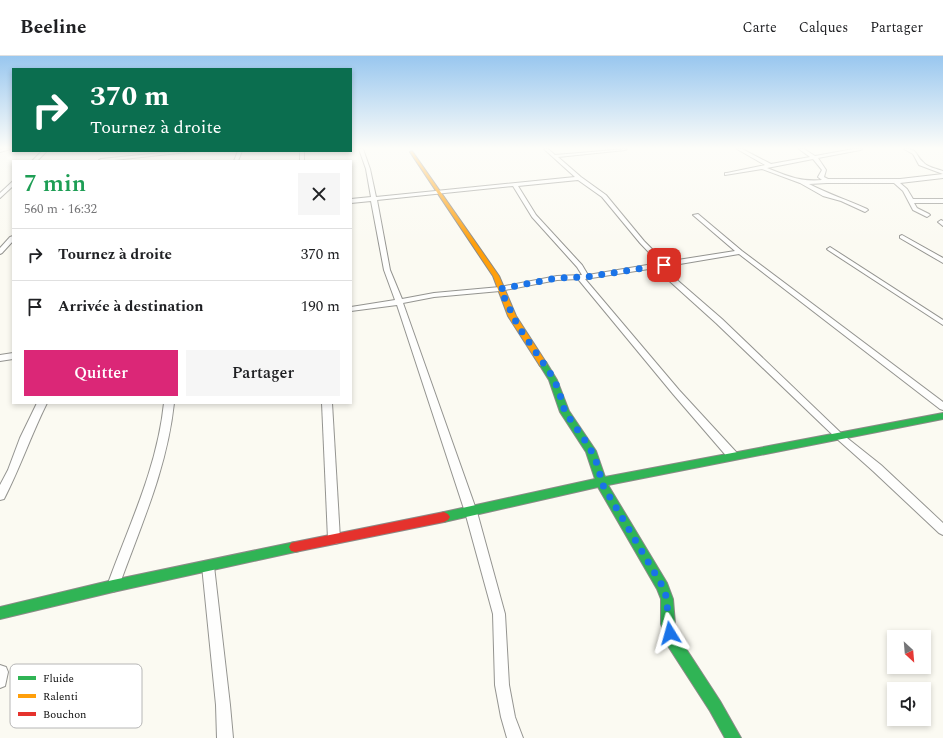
<!DOCTYPE html>
<html lang="fr">
<head>
<meta charset="utf-8">
<style>
  body { margin:0; font-family:Spectral,serif; background:#f6f6f6; color:#202124; height:100vh; display:flex; flex-direction:column; font-size:15px; white-space:nowrap }
  * { box-sizing:border-box; margin:0 }
  p { font-size:13px; color:#757577 }
  .icon { flex:none; width:22px; height:22px; fill:none; stroke:currentColor; stroke-width:2; stroke-linecap:round; stroke-linejoin:round }
  .map { position:relative; flex:1; overflow:hidden }
  .sheet { position:absolute; left:12px; top:104px; width:340px; height:244px; display:flex; flex-direction:column; background:#fff; border-radius:0px; box-shadow:0 2px 6px #0003 }
  .sheet>* { flex:none }
  .guide { position:absolute; left:12px; top:12px; width:340px; height:84px; border-radius:0px; box-shadow:0 2px 6px #0003; background:#0b6e4f; color:#fff; overflow:hidden }
  .needle { width:26px; rotate:154deg }
  .buttons { position:absolute; left:887px; top:574px; display:grid; gap:8px }
  .buttons a { display:grid; place-items:center; width:44px; height:44px; border-radius:0px; background:#fff; box-shadow:0 2px 6px #0003; font-size:20px }
  .pin { position:absolute; display:grid; place-items:center; width:34px; height:34px; color:#fff; margin:-17px; border-radius:8px; box-shadow:0 2px 6px #0006 }
  .me { position:absolute; width:44px; margin:-22px; rotate:352deg; stroke-linejoin:round; filter:drop-shadow(0 0 3px #0008) }
  .turn { display:flex; align-items:center; gap:14px; height:84px; padding:0 12px; font-size:18px }
  .turn .icon { width:52px; height:52px; stroke-width:2.5 }
  .turn b { display:block; font-size:28px; line-height:34px }
  .round { display:grid; place-items:center; flex:none; width:42px; height:42px; border-radius:0px; background:#f6f6f6 }
  .headline { display:flex; align-items:center; justify-content:space-between; height:68px; padding:0 12px }
  h1 { font-size:24px; font-weight:600; line-height:30px; color:#1e9e55 }
  .button { display:flex; gap:8px; margin-top:auto; padding:8px 12px }
  .button a { flex:1; height:46px; border-radius:0px; background:#db2777; color:#fff; font-size:16px; font-weight:600; line-height:46px; text-align:center }
  .button a+a { background:#f6f6f6; color:#202124 }
  ul { padding:0; list-style:none }
  li { display:flex; align-items:center; gap:12px; height:52px; padding:0 12px; border-top:1px solid #e0e0e0 }
  li div { flex:1 }
  li b { display:block; font-size:15px }
  li em { font-style:normal }
  header { display:flex; align-items:center; gap:24px; box-sizing:border-box; height:56px; padding:0 20px; background:#fff; border-bottom:1px solid #e0e0e0 }
  header strong { font-size:19px }
  nav { display:flex; gap:22px; margin-inline-start:auto; font-size:14px }
  .map>svg:first-child { display:block }
</style>
</head>
<body>
<header>
<strong>Beeline</strong>
<nav><a>Carte</a><a>Calques</a><a>Partager</a></nav>
</header>
<div class="map">
<svg width="943" height="682" viewBox="0 0 943 682">
  <rect width="100%" height="100%" fill="#fbfaf2"/>
  <g fill="none" stroke-linecap="round" stroke-linejoin="round">
    <!-- street casing -->
    <g stroke="#949490" stroke-width="2">
      <g id="street">
        <polygon points="4,93 11,93 0,96 0,94"/>
        <path d="M 359,93 L 363,93 L 370,113 L 376,141 L 575,121 L 544,93 L 548,93 L 555,99 L 627,93 L 625,94 L 558,101 L 581,121 L 606,139 L 644,185 L 665,206 L 735,195 L 693,159 L 698,158 L 742,195 L 943,346 L 943,354 L 940,353 L 739,198 L 662,211 L 722,263 L 842,378 L 881,409 L 943,467 L 943,479 L 939,477 L 873,415 L 836,382 L 716,267 L 655,212 L 585,223 L 679,334 L 737,397 L 738,400 L 737,403 L 729,403 L 673,338 L 578,223 L 557,224 L 500,235 L 434,241 L 403,247 L 477,456 L 505,558 L 509,629 L 515,661 L 523,682 L 507,682 L 501,661 L 495,629 L 493,558 L 465,456 L 401,261 L 397,249 L 351,255 L 351,251 L 395,244 L 384,214 L 371,145 L 351,147 L 351,143 L 371,141 L 366,113 ZM 578,124 L 602,141 L 640,187 L 659,207 L 588,219 L 582,209 L 536,159 L 518,130 ZM 513,130 L 532,161 L 577,211 L 582,219 L 557,220 L 500,231 L 434,237 L 402,243 L 390,214 L 377,144 Z"/>
        <path d="M 737,93 L 742,93 L 771,108 L 810,101 L 799,93 L 804,93 L 815,100 L 854,93 L 862,93 L 860,94 L 818,102 L 826,114 L 824,121 L 828,123 L 900,123 L 943,118 L 943,122 L 900,127 L 907,133 L 913,143 L 943,143 L 943,147 L 914,147 L 917,152 L 929,158 L 930,159 L 927,161 L 913,154 L 903,135 L 894,127 L 827,127 L 809,128 C 828,138 848,144 867,153 L 868,154 L 865,156 L 841,145 L 823,140 L 800,127 L 762,113 L 725,119 L 725,117 L 727,117 L 765,109 ZM 813,103 L 822,114 L 818,121 L 822,124 C 800,126 787,120 767,112 Z"/>
        <path d="M 904,93 C 918,92 915,99 923,106 C 927,111 937,113 943,115 L 943,118 L 919,109 L 913,98 Z"/>
        <polygon points="42,95 47,95 37,105 32,105"/>
        <polygon points="181,95 197,95 105,105 99,104 101,103"/>
        <polygon points="238,95 242,95 238,105 234,105"/>
        <rect x="300" y="95" width="4" height="10"/>
        <polygon points="13,125 13,130 0,142 0,137"/>
        <polygon points="941,164 943,165 943,170 938,166"/>
        <polygon points="902,179 943,202 943,207 900,182 900,180"/>
        <polygon points="13,180 13,185 2,197 0,198 0,192 10,181"/>
        <polygon points="830,191 943,264 943,269 828,194 827,193"/>
        <polygon points="13,297 13,303 0,305 0,299"/>
        <path d="M 37,347 L 47,347 C 31,379 20,412 4,443 L 0,444 L 0,429 L 8,414 L 20,382 Z"/>
        <path d="M 164,347 L 174,347 C 167,413 141,469 119,530 L 117,534 L 113,536 L 109,534 L 107,530 C 129,469 157,413 164,347 Z"/>
        <polygon points="322,347 332,347 340,483 338,487 334,488 330,487 328,483"/>
        <polygon points="208,505 212,506 214,510 230,649 233,682 217,682 216,649 202,510 204,506"/>
        <polygon points="0,609 6,611 8,616 5,630 0,632"/>
      </g>
    </g>
    <!-- fast casing -->
    <g stroke="#8b8a87" stroke-width="2">
      <g id="fast">
        <polygon points="543,305 546,306 557,324 569,355 596,395 605,421 943,357 943,363 608,429 667,527 673,543 675,568 679,582 720,645 741,682 725,682 710,655 668,590 661,568 661,543 657,533 598,431 444,466 440,464 438,461 440,458 444,456 595,423 586,396 560,356 549,324 539,308"/>
        <polygon points="295,486 299,487 301,491 299,495 295,496 113,536 0,563 0,551 113,524"/>
      </g>
    </g>
    <!-- slow casing -->
    <g stroke="#8b8a87" stroke-width="2">
      <polygon id="slow" points="412,95 499,220 516,260 547,308 546,310 540,310 508,260 493,220 410,96"/>
    </g>
    <!-- jam casing -->
    <g stroke="#8b8a87" stroke-width="2">
      <polygon id="jam" points="444,456 448,458 450,461 448,464 444,466 295,496 291,495 289,491 291,487 295,486"/>
    </g>
    <!-- street -->
    <use href="#street" fill="#fefefd" fill-rule="evenodd"/>
    <!-- fast -->
    <use href="#fast" fill="#30b455" fill-rule="evenodd"/>
    <!-- slow -->
    <use href="#slow" fill="#ff9f0a" fill-rule="evenodd"/>
    <!-- jam -->
    <use href="#jam" fill="#e5322d" fill-rule="evenodd"/>
  </g>
  <!-- sky -->
  <linearGradient id="sky" x2="0" y2="1"><stop stop-color="#99c7ef"/><stop offset="0.49" stop-color="#fdfdf9"/><stop offset="1" stop-color="#fdfdf9" stop-opacity="0"/></linearGradient>
  <rect width="943" height="188" fill="url(#sky)"/>
  <g fill="none" stroke-linecap="round" stroke-linejoin="round">
    <!-- route -->
    <polyline stroke="#1a73e8" stroke-width="7" stroke-dasharray="0 12.6" points="664,209 586,221 557,222 500,233 518,270 550,317 558,332 565,356 589,390 599,412 601,426 663,531 667,543 668,568 670,577"/>
  </g>
  <!-- legend -->
  <rect x="10" y="608" width="132" height="64" rx="6" fill="#fff" stroke="#b6b6b6" stroke-width="1"/>
  <rect x="18" y="620" width="18" height="4" fill="#30b455"/>
  <rect x="18" y="638" width="18" height="4" fill="#ff9f0a"/>
  <rect x="18" y="656" width="18" height="4" fill="#e5322d"/>
  <g font-size="11" fill="#0d0d0d">
    <text x="43" y="626">Fluide</text>
    <text x="43" y="644">Ralenti</text>
    <text x="43" y="662">Bouchon</text>
  </g>
</svg>
<div class="buttons">
<a><svg class="needle" viewBox="-14 -14 28 28"><path d="M0-13l5 13h-10z" fill="#e53935"/><path d="M0 13l5-13h-10z" fill="#757577"/></svg></a>
<a><svg class="icon" aria-label="sound" viewBox="0 0 24 24"><path d="M4 9h4l5-4v14l-5-4H4zM17 9q2 3 0 6"/></svg></a>
</div>
<div class="pin" style="left:664px;top:209px;background:#d93025"><svg class="icon" aria-label="arrive" viewBox="0 0 24 24"><path d="M6 21V4h12l-3 4 3 4H6"/></svg></div>
<svg class="me" style="left:670px;top:577px" viewBox="-20 -20 40 40"><path d="M0-17L14 15 0 8-14 15z" fill="#1a73e8" stroke="#fff" stroke-width="4"/></svg>
<div class="guide">
<div class="turn"><svg class="icon" aria-label="right" viewBox="0 0 24 24"><path d="M7 20v-9h11M14 6l5 5-5 5"/></svg><div><b>370 m</b>Tournez à droite</div></div>
</div>
<section class="sheet">
<div class="headline"><div><h1>7 min</h1><p>560 m · 16:32</p></div><a class="round"><svg class="icon" aria-label="close" viewBox="0 0 24 24"><path d="M6 6l12 12M18 6L6 18"/></svg></a></div>
<ul>
<li><svg class="icon" aria-label="right" viewBox="0 0 24 24"><path d="M7 20v-9h11M14 6l5 5-5 5"/></svg><div><b>Tournez à droite</b></div><em>370 m</em></li>
<li><svg class="icon" aria-label="arrive" viewBox="0 0 24 24"><path d="M6 21V4h12l-3 4 3 4H6"/></svg><div><b>Arrivée à destination</b></div><em>190 m</em></li>
</ul>
<div class="button"><a>Quitter</a><a>Partager</a></div>
</section>
</div>
</body>
</html>
